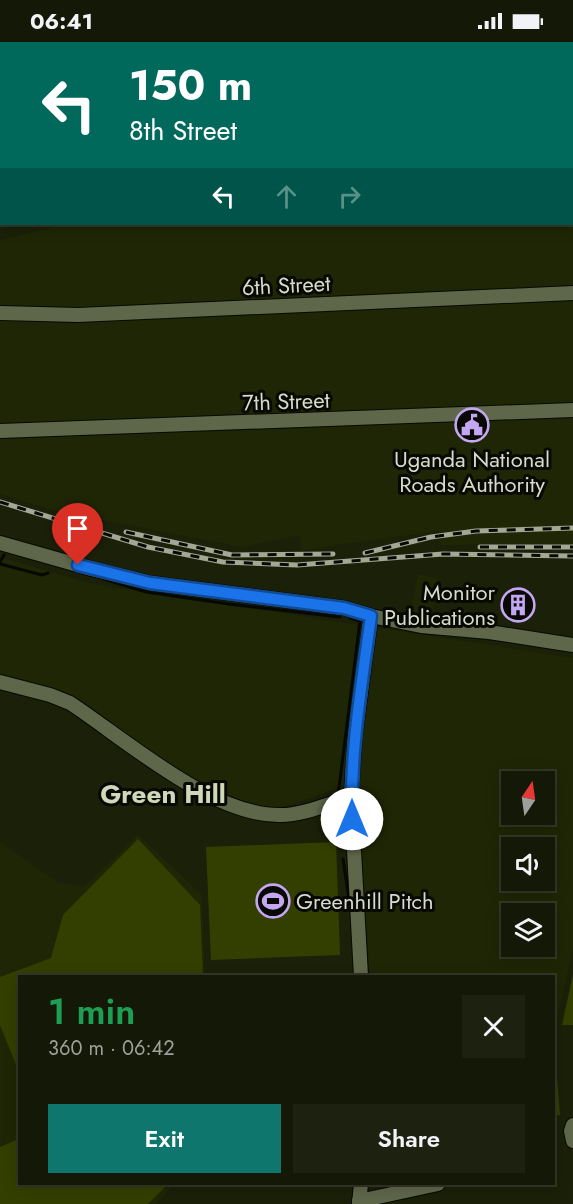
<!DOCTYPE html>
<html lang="en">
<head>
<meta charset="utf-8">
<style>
  body { margin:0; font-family:Jost,sans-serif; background:#1d2110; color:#f1f3f6; height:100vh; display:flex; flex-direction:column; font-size:22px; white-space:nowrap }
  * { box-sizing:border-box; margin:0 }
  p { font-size:20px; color:#9da09b }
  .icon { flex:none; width:33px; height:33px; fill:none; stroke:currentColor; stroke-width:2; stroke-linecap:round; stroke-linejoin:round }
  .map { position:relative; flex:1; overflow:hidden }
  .panel { position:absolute; left:18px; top:933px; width:537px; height:210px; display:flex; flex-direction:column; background:#141806; border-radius:0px; box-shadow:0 3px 15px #0003,0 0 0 2px #333728 }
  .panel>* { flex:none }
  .banner { position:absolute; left:0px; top:0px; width:573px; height:183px; box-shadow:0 3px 15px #0003,0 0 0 2px #333728; background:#00695c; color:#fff; overflow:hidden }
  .needle { width:39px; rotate:13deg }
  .fabs { position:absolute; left:501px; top:729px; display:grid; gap:12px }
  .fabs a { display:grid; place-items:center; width:54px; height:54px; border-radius:0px; background:#141806; box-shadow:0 3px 15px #0003,0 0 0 2px #333728; font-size:30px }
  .pin { position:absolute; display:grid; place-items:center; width:51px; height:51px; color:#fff; margin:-62px -26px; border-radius:50% 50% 50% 0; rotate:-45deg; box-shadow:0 0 6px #0007 }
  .pin .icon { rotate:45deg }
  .me { position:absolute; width:66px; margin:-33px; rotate:0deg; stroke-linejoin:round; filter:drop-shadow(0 0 4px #0008) }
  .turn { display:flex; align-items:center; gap:21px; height:126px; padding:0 30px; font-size:27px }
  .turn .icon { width:78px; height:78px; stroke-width:2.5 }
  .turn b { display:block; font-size:42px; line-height:51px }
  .lanes { display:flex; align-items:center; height:57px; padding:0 30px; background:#0003; justify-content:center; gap:30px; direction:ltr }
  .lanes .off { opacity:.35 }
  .round { display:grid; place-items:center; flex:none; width:63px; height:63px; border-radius:0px; background:#1d2110 }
  .overview { display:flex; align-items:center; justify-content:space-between; height:102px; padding:0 30px }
  h1 { font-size:36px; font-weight:600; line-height:45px; color:#1e9e55 }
  .primary-button { display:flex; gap:12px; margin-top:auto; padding:12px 30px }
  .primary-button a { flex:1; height:69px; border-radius:0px; background:#0f766e; color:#fff; font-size:24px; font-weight:600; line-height:69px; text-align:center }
  .primary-button a+a { background:#1d2110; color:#f1f3f6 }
  .status { display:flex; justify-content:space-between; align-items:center; height:42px; padding:0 30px; background:#141806; direction:ltr }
  .status svg { height:16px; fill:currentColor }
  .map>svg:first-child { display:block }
</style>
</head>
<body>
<div class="status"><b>06:41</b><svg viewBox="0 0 49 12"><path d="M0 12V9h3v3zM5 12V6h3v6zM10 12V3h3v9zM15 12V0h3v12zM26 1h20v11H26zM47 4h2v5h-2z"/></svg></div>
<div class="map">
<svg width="573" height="1162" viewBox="0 0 573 1162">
  <rect width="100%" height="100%" fill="#1b2008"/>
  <!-- built -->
  <g fill="#1f2605" fill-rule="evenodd">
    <polygon points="0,0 357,0 2,2 0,95"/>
    <polygon points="572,108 573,108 573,502 441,503 438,489 301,508 300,493 242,505 56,469 0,452 0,198 66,182 572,182"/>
    <path d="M 0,515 L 93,542 L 573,616 L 573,906 L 555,984 L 554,934 L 370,934 L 353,742 L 270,769 L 205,745 L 61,650 L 0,636 ZM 512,740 L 544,740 L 544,772 L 512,772 ZM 512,806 L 544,806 L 544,838 L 512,838 ZM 512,872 L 544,872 L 544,904 L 512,904 Z"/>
    <polygon points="418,532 438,537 430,575 410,571"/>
    <polygon points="138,793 202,853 205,934 20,934 20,1142 175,1142 155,1162 0,1162 0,800 57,840 84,845"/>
  </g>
  <!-- green -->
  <g fill="#333f00">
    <polygon points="357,0 509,0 350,1"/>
    <polygon points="138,797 200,863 203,934 20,934 19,1030 0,983 0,935 51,916 63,873"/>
    <polygon points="336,800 340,913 211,918 206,805"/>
    <polygon points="573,932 573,983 562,983"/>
    <polygon points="554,999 560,1073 554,1073"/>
    <polygon points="19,1097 20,1142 168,1142 148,1162 0,1162 0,1105"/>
  </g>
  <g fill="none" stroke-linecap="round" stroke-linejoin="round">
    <!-- stream -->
    <g stroke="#050900" stroke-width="3">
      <polyline points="572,100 573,100"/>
      <polyline points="0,520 4,513"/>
      <polyline points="0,522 42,533 48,531"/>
      <polyline points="104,537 146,550 229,562 340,575"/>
      <polyline points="338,754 360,579 350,576"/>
      <polyline points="340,768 341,806"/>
      <polyline points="343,817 351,870"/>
    </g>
    <!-- minor casing -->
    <g stroke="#060a00" stroke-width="16">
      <g id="minor">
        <polyline points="0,271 78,273 573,251"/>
        <polyline points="0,389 573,368"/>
        <polyline points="0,501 92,527 150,541 344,566 371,574 421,584 489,590 573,603"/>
        <path d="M 0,640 L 50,653 L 70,661 C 125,697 213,775 281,773 C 303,773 330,761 351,755"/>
        <polyline points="361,934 351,755 355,694 371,574"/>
        <polyline points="573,1083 571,1089 573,1099"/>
        <polyline points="359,1159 438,1142"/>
        <polyline points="359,1162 361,1142"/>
      </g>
    </g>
    <!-- minor -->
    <use href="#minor" stroke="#5f674b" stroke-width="14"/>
    <!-- rail casing -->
    <g stroke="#a3a896" stroke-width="5">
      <g id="rail">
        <polyline points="543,2 549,0"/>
        <polyline points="570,2 573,1"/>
        <polyline points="0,129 2,129"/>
        <polyline points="0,460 148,505 223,520 297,523 443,512 573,514"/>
        <polyline points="126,490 232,513 333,512"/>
        <polyline points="480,505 573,505"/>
        <polyline points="365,511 431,495 476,489 573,486"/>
      </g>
    </g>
    <!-- rail -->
    <use href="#rail" stroke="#070902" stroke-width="3" stroke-dasharray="9" stroke-linecap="butt"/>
  </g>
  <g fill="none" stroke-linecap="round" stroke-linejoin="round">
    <!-- route casing -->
    <g stroke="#114b97" stroke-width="15">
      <path id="route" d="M 78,523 L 150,541 L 344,566 L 371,574 C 362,641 350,709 352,777"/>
    </g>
    <!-- route -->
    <use href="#route" stroke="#1a73e8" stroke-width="10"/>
  </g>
  <!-- icons -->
  <defs>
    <g id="civic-ring" transform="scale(1.725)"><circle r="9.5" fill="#070902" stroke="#c3a7f2" stroke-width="1.5"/><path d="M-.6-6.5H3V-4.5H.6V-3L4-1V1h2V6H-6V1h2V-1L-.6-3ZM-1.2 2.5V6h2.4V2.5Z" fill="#c3a7f2"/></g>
    <g id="building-ring" transform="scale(1.725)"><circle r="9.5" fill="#070902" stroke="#c3a7f2" stroke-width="1.5"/><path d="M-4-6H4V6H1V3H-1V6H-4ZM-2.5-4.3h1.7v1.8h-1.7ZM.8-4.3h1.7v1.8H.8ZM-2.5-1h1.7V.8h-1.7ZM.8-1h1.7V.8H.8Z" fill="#c3a7f2"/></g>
    <g id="stadium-ring" transform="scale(1.725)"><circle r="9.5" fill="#070902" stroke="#c3a7f2" stroke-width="1.5"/><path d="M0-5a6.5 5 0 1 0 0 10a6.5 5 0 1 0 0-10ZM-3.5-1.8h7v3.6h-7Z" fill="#c3a7f2"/></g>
  </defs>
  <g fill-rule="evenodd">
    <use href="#civic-ring" x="472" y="383"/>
    <use href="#building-ring" x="518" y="563"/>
    <use href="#stadium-ring" x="273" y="859"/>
  </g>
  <g text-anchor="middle" stroke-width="6" stroke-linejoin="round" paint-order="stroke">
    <!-- street labels -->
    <g font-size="22" fill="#d6dbcb" stroke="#070902">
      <text transform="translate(286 243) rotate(-3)" y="8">6th Street</text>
      <text transform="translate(286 359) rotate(-2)" y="8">7th Street</text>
    </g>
    <!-- poi labels -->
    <g font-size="22" fill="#d6dbcb" stroke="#070902">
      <text x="472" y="425">Uganda National<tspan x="472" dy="25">Roads Authority</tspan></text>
      <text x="495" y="558" text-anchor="end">Monitor<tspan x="495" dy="25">Publications</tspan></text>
      <text x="296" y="867" text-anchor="start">Greenhill Pitch</text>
    </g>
    <!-- quarter labels -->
    <g font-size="26" font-weight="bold" fill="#cfd8b9" stroke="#070902">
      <text x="163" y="761">Green Hill</text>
    </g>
  </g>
</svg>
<div class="fabs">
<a><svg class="needle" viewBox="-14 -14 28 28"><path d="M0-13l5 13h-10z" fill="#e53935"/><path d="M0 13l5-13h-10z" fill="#9da09b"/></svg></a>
<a><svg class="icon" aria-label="sound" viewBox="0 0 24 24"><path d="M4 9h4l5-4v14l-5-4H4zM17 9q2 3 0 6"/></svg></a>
<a><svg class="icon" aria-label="layers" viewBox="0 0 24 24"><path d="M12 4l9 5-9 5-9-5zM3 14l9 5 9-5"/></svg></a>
</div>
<div class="pin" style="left:78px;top:523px;background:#d93025"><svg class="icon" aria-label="arrive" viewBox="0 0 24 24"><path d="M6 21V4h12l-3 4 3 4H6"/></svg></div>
<svg class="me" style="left:352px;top:777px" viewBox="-20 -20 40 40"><circle r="19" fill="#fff"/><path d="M0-13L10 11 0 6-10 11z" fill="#1a73e8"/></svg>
<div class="banner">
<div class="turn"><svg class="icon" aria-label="left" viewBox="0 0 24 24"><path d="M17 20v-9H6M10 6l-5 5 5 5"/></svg><div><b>150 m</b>8th Street</div></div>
<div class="lanes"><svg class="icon" aria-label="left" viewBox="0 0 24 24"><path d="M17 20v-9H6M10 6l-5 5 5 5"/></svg><svg class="icon off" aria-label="ahead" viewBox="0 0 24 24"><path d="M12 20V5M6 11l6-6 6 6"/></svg><svg class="icon off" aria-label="right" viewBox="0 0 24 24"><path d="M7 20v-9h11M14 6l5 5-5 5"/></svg></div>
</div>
<section class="panel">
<div class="overview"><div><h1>1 min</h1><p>360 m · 06:42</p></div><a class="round"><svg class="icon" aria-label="close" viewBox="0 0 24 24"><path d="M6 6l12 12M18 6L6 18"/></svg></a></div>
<div class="primary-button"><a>Exit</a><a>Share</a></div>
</section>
</div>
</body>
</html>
